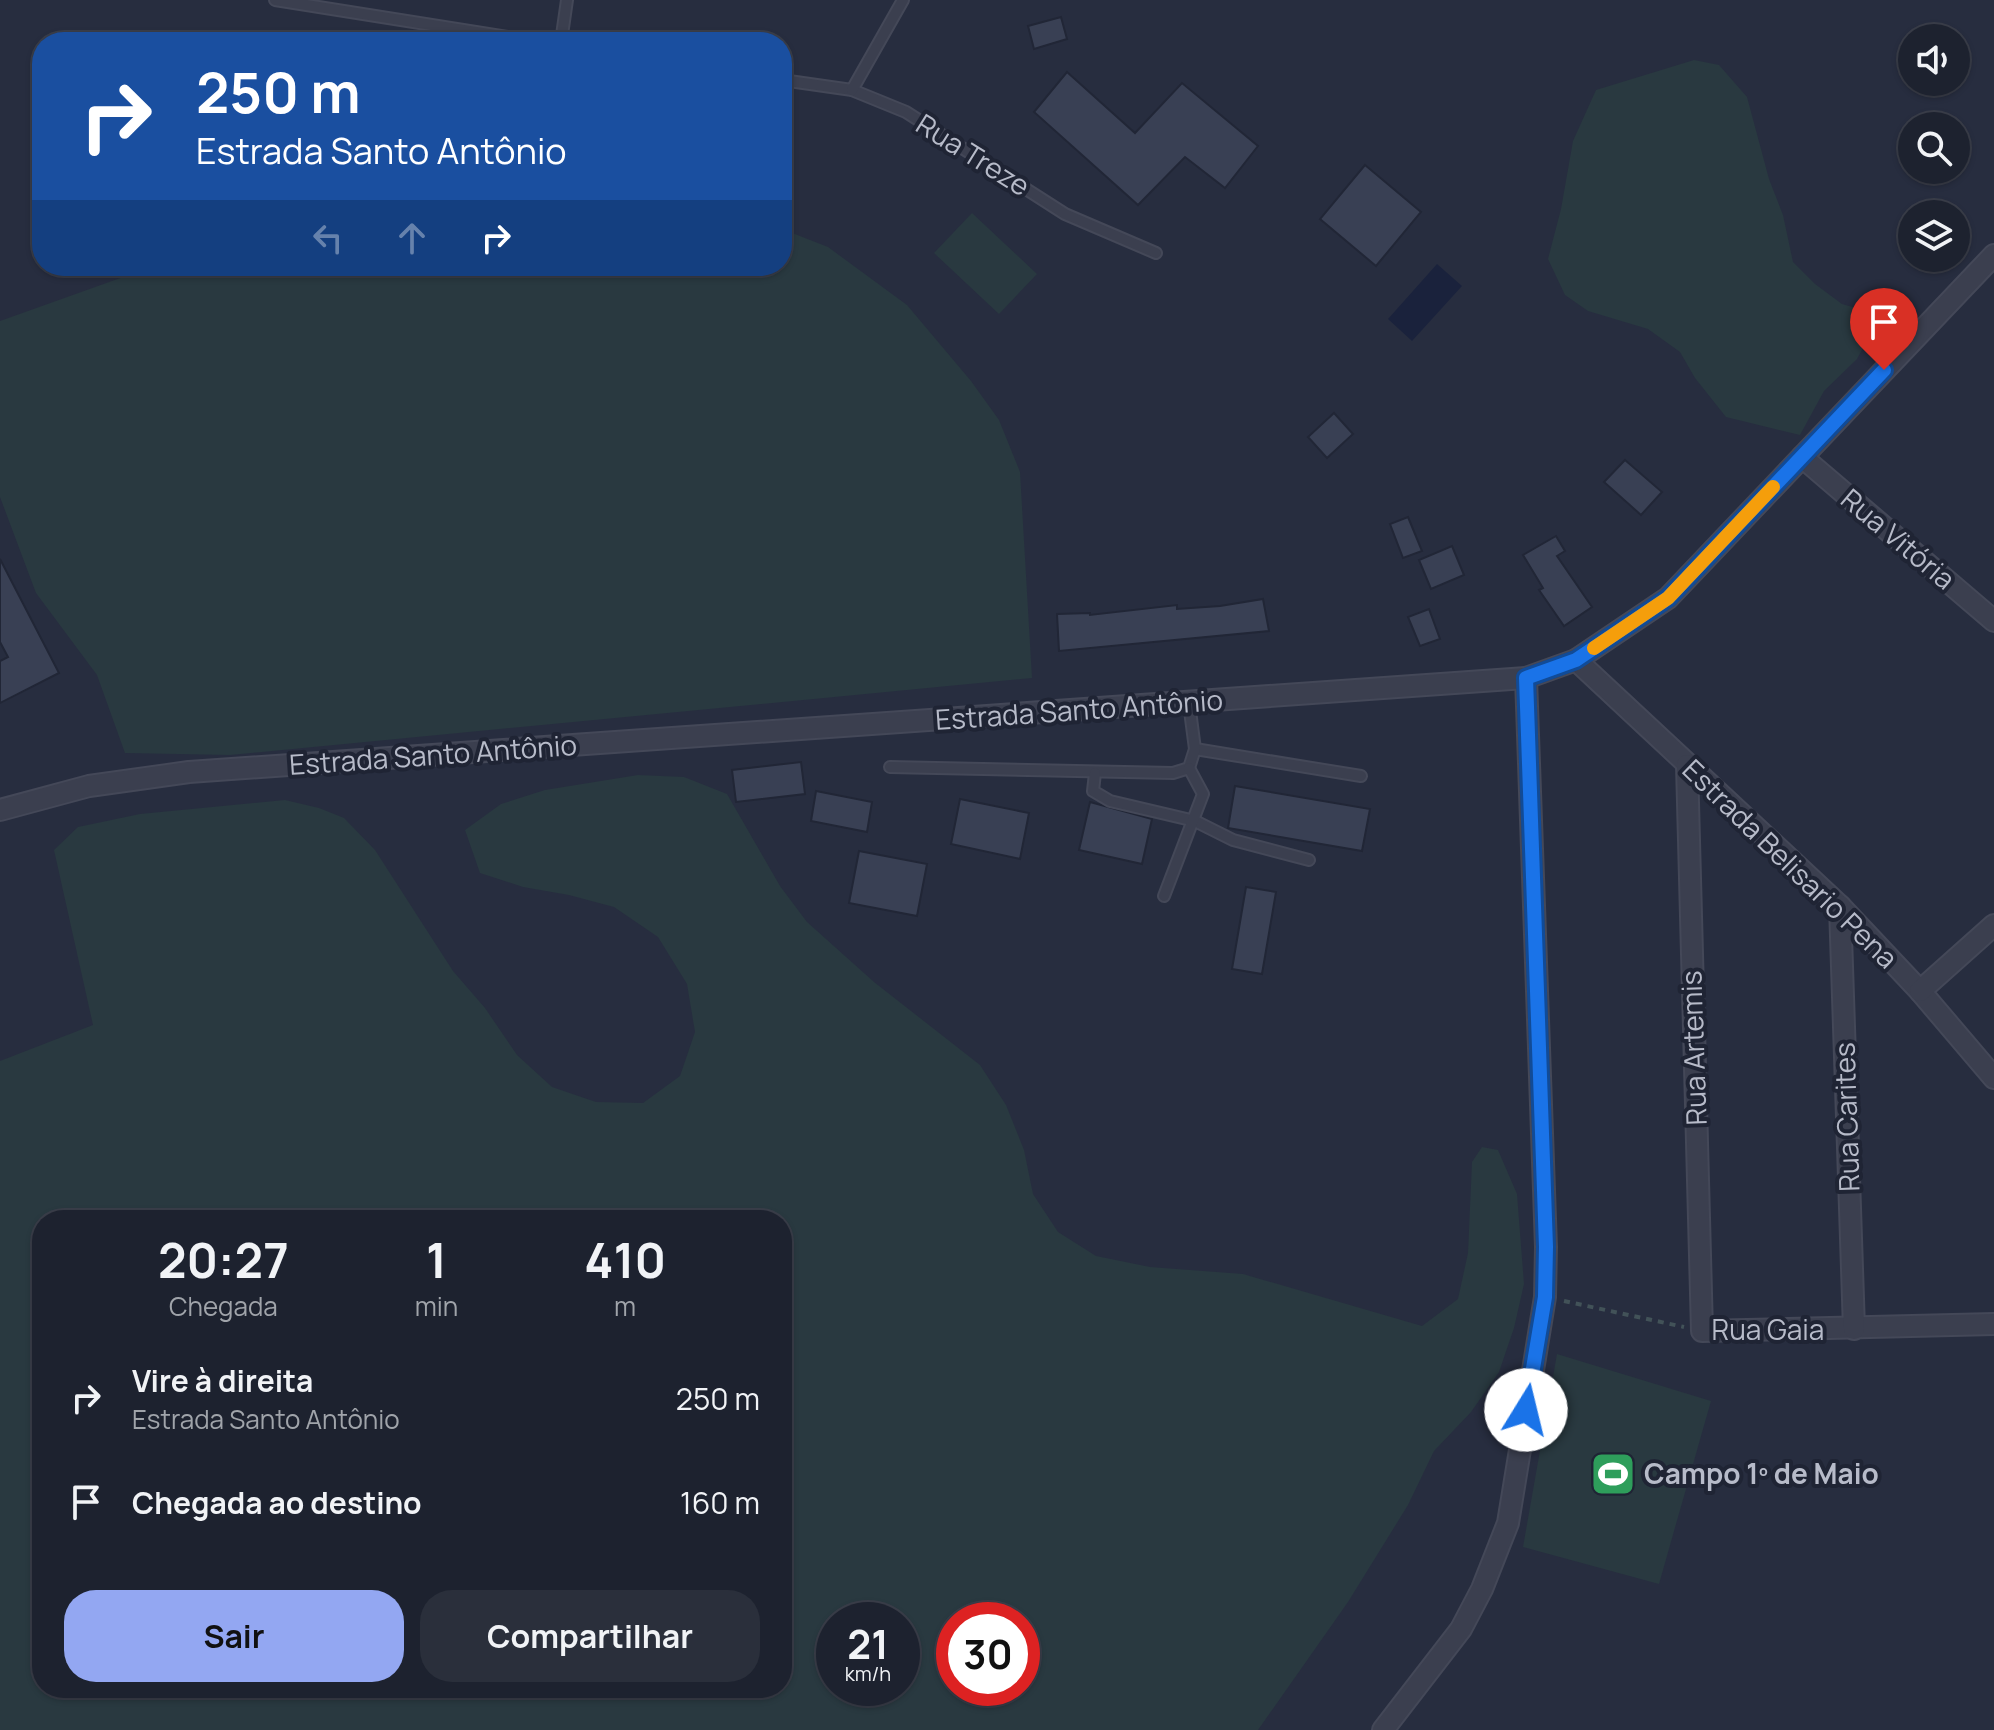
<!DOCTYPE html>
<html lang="pt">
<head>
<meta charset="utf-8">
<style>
  body { margin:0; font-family:Manrope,sans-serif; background:#2a2f3b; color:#f1f3f6; height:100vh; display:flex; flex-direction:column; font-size:30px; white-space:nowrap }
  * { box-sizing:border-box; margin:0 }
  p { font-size:26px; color:#a0a4aa }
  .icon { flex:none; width:44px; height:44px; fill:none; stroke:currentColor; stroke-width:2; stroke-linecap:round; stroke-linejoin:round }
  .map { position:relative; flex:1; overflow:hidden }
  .side { position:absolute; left:32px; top:1210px; width:760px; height:488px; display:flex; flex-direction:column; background:#1d222f; border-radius:32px; box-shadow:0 2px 6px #0004,0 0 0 2px #3b3f4b }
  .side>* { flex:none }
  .guide { position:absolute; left:32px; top:32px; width:760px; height:244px; border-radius:32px; box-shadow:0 2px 6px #0004,0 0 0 2px #3b3f4b; background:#1a4fa0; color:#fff; overflow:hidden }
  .tools { position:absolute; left:1898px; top:24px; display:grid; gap:16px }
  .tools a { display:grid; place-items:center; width:72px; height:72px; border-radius:50%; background:#1d222f; box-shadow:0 2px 6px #0004,0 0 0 2px #3b3f4b; font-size:40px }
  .speed { position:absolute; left:816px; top:1602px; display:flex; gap:16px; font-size:40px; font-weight:700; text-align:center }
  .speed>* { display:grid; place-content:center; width:104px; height:104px; border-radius:50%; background:#1d222f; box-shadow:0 2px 6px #0004,0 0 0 2px #3b3f4b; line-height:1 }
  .speed small { font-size:20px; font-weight:400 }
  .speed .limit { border:12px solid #d22; background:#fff; color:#111 }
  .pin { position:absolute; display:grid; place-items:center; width:68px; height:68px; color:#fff; margin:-82px -34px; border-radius:50% 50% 50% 0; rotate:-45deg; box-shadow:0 0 8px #0007 }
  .pin .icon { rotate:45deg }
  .me { position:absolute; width:88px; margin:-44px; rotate:9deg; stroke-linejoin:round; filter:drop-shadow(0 0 6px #0008) }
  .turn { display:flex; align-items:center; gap:28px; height:168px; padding:0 32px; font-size:36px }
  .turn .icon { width:104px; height:104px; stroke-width:2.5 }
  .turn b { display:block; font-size:56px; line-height:68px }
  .lanes { display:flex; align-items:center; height:76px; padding:0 32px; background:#0003; justify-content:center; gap:40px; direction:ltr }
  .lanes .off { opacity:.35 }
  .eta { display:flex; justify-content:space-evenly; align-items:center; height:136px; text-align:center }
  .eta b { font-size:48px; font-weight:700; line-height:56px }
  .cta { display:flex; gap:16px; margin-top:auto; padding:16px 32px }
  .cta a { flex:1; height:92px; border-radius:32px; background:#93a7f2; color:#111; font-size:32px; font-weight:700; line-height:92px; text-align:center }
  .cta a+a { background:#2a2f3b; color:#f1f3f6 }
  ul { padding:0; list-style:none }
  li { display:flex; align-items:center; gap:24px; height:104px; padding:0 32px }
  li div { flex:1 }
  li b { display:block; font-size:30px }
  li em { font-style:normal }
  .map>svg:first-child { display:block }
</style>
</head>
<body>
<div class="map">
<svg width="1994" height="1730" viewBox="0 0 1994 1730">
  <rect width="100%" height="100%" fill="#272d3f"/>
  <!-- green -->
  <g fill="#293940" fill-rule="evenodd">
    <polygon points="1694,60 1719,65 1747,97 1769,179 1783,215 1793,262 1815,284 1842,304 1881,315 1857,359 1824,391 1800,435 1726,417 1695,378 1680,352 1648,329 1588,311 1565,295 1548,259 1561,209 1573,141 1596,90"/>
    <polygon points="972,213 1037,274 999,314 934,253"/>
    <polygon points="782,229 828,247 907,305 971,381 999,420 1020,472 1032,678 230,755 125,753 97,675 36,593 0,497 0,321 154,266 782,266"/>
    <path d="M 638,775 L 684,777 L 727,794 L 780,886 L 807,922 L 874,982 L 980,1065 L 1006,1105 L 1024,1150 L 1033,1194 L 1058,1232 L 1096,1256 L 1150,1267 L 1243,1274 L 1422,1326 L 1458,1299 L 1468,1253 L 1472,1162 L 1482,1147 L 1498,1150 L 1517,1194 L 1524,1284 L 1514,1328 L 1499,1372 L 1471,1412 L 1434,1451 L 1408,1505 L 1348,1602 L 1258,1730 L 0,1730 L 0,1061 L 93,1025 L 54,850 L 78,827 L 140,814 L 285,800 L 319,808 L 344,818 L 375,850 L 453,971 L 485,1008 L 517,1055 L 552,1087 L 596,1102 L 643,1103 L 680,1076 L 695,1032 L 687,984 L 658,937 L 614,907 L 569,895 L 523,887 L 480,873 L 465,830 L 501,804 L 545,790 ZM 782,1220 L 782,1688 L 42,1688 L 42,1220 ZM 902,1620 L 902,1688 L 834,1688 L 834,1620 ZM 1022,1620 L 1022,1688 L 954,1688 L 954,1620 Z"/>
    <polygon points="1557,1354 1711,1401 1659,1584 1523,1547"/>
  </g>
  <!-- water -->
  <polygon fill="#1a223c" points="1437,264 1462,286 1412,341 1388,319"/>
  <!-- building -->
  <g fill="#394054" stroke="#212636" stroke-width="2">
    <polygon points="1061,17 1067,39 1034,49 1028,26"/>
    <polygon points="1067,72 1135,133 1182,83 1258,146 1225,188 1185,157 1138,205 1034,112"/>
    <polygon points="1365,165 1421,212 1376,266 1320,219"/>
    <polygon points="1334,413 1353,434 1327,458 1308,437"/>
    <polygon points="1625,460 1662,492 1641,515 1604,482"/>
    <polygon points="1408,517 1422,551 1403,558 1390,524"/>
    <polygon points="1556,536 1565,551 1557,556 1592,607 1564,626 1539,590 1543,588 1523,555"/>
    <polygon points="1452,546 1464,575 1431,589 1419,560"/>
    <polygon points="0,559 59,673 0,703 0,661 8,657 0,642"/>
    <polygon points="1263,599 1269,631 1059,651 1057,614 1090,613 1090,615 1177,605 1177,609 1220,606"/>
    <polygon points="1429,609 1440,639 1420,646 1408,617"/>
    <polygon points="801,762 805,794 736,802 732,770"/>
    <polygon points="1235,786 1370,809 1362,851 1228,828"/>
    <polygon points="816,791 872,802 867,832 811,821"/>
    <polygon points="960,799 1029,813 1020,859 951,844"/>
    <polygon points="1090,802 1152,819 1142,864 1079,850"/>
    <polygon points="859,851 927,864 917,916 849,903"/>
    <polygon points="1246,887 1276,892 1262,974 1232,969"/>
  </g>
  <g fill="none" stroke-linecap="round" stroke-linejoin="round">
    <!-- lane casing -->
    <g stroke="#444858" stroke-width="14">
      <g id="lane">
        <polyline points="275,0 539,42"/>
        <polyline points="561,42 567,0"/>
        <polyline points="782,80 852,90 906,112 1065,214 1156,253"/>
        <polyline points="852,90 903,0"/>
        <polyline points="1195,749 1361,776"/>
        <polyline points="890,767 1173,773 1189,768 1195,749 1189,703"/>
        <polyline points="1095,773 1093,791 1110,801 1195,821 1233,840 1309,860"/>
        <polyline points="1164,896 1203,794 1189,768"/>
      </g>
    </g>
    <!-- street casing -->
    <g stroke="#444858" stroke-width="24">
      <g id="street">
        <polyline points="1802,457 1994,621"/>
        <polyline points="1576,660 1840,906 1920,991 1994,1078"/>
        <polyline points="1687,765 1702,1331 1994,1324"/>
        <polyline points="0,810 89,786 189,772 1526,678 1576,660 1668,598 1994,255"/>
        <polyline points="1840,906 1854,1329"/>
        <polyline points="1920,991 1994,925"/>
        <polyline points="1383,1730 1461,1629 1482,1589 1508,1523 1545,1297 1546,1247 1526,678"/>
      </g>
    </g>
    <!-- path -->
    <polyline stroke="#425258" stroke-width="4" stroke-dasharray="6 6" stroke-linecap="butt" points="1564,1301 1684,1327"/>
    <!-- lane -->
    <use href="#lane" stroke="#3b3f4f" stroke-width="10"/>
    <!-- street -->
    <use href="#street" stroke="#3b3f4f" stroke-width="20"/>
  </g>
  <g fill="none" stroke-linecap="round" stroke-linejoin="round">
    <!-- route casing -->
    <g stroke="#114b97" stroke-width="20">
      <polyline id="route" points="1526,1410 1545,1297 1546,1247 1526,678 1576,660 1668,598 1884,370"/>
    </g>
    <!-- route -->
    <use href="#route" stroke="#1a73e8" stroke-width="14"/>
    <!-- slow -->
    <polyline stroke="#f59e0b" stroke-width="14" points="1594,648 1668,598 1773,487"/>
  </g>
  <!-- icons -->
  <defs>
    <g id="stadium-square" transform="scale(2.3)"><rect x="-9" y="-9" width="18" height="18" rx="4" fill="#2e9e5b" stroke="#1f2434"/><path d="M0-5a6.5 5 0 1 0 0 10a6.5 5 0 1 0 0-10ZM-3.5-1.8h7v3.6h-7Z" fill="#fff"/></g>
  </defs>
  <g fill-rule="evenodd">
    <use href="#stadium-square" x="1613" y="1474"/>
  </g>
  <g text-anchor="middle" stroke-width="8" stroke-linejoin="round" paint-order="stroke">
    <!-- street labels -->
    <g font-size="28" fill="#b7bbc9" stroke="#1f2434">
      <text transform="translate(973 155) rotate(32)" y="10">Rua Treze</text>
      <text transform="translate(1898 539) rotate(40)" y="10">Rua Vitória</text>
      <text transform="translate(1079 710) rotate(-4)" y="10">Estrada Santo Antônio</text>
      <text transform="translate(433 755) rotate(-4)" y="10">Estrada Santo Antônio</text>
      <text transform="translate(1790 864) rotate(44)" y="10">Estrada Belisario Pena</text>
      <text transform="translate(1694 1048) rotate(-92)" y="10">Rua Artemis</text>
      <text transform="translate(1847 1117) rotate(-92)" y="10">Rua Carites</text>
      <text x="1768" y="1340">Rua Gaia</text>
    </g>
    <!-- poi labels -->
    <g font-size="28" font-weight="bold" fill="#b7bbc9" stroke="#1f2434" text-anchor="start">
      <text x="1644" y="1484">Campo 1º de Maio</text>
    </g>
  </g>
</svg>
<div class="tools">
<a><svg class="icon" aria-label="sound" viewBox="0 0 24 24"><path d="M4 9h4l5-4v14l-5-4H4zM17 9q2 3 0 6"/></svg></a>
<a><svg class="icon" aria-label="search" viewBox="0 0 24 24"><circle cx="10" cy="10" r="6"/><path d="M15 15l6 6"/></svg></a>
<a><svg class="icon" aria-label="layers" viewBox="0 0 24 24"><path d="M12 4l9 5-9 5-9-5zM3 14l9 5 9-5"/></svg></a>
</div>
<div class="speed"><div>21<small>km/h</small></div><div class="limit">30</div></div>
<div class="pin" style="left:1884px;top:370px;background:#d93025"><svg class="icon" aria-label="arrive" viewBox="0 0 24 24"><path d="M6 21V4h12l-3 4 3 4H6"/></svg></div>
<svg class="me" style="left:1526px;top:1410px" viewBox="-20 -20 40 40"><circle r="19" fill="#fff"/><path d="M0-13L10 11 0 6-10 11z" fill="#1a73e8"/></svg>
<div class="guide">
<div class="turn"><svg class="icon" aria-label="right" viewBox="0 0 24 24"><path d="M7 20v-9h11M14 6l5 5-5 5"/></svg><div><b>250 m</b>Estrada Santo Antônio</div></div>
<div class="lanes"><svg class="icon off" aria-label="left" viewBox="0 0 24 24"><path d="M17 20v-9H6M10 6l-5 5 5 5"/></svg><svg class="icon off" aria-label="ahead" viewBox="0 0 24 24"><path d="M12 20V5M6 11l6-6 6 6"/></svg><svg class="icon" aria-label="right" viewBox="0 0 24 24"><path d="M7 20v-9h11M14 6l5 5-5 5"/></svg></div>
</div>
<section class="side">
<div class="eta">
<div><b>20:27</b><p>Chegada</p></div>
<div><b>1</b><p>min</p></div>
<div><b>410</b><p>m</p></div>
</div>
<ul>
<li><svg class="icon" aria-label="right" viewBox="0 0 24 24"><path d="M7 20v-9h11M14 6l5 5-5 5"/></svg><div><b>Vire à direita</b><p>Estrada Santo Antônio</p></div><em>250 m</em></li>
<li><svg class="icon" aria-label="arrive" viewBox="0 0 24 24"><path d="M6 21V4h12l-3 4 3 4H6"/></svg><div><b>Chegada ao destino</b></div><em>160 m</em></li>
</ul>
<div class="cta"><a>Sair</a><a>Compartilhar</a></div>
</section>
</div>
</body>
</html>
